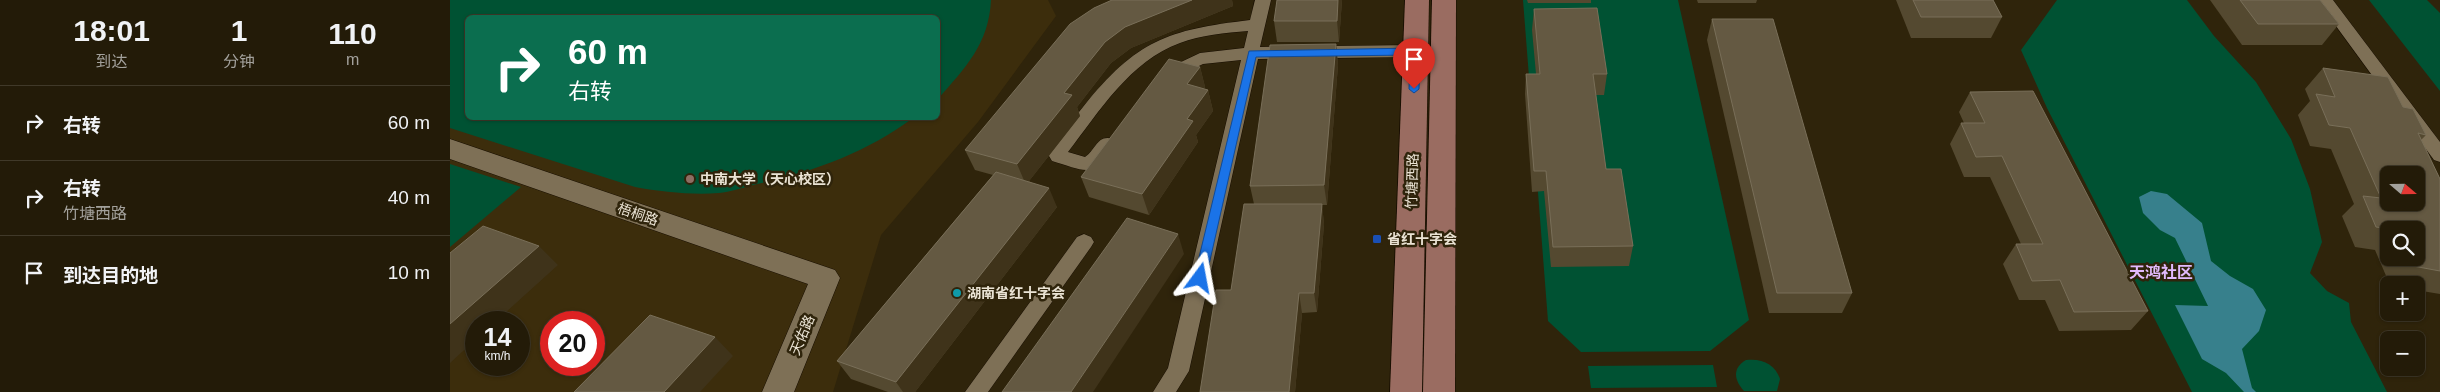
<!DOCTYPE html>
<html lang="zh">
<head>
<meta charset="utf-8">
<style>
  body { margin:0; font-family:Helvetica,"Noto Sans SC",sans-serif; background:#2b2412; color:#f1f3f6; height:100vh; display:flex; flex-direction:column; font-size:19px; white-space:nowrap }
  * { box-sizing:border-box; margin:0 }
  p { font-size:16px; color:#a3a19c }
  .icon { flex:none; width:28px; height:28px; fill:none; stroke:currentColor; stroke-width:2; stroke-linecap:round; stroke-linejoin:round }
  .map { position:relative; flex:1; overflow:hidden }
  .drawer { display:flex; flex-direction:column; background:#231b08; width:450px }
  .drawer>* { flex:none }
  .top-card { position:absolute; left:15px; top:15px; width:475px; height:105px; border-radius:8px; box-shadow:0 1px 4px #0004,0 0 0 1px #403929; background:#0b6e4f; color:#fff; overflow:hidden }
  .needle { width:32px; rotate:110deg }
  .buttons { position:absolute; left:1930px; top:166px; display:grid; gap:10px }
  .buttons a { display:grid; place-items:center; width:45px; height:45px; border-radius:8px; background:#231b08; box-shadow:0 1px 4px #0004,0 0 0 1px #403929; font-size:25px }
  .speed { position:absolute; left:15px; top:311px; display:flex; gap:10px; font-size:25px; font-weight:700; text-align:center }
  .speed>* { display:grid; place-content:center; width:65px; height:65px; border-radius:50%; background:#231b08; box-shadow:0 1px 4px #0004,0 0 0 1px #403929; line-height:1 }
  .speed small { font-size:12px; font-weight:400 }
  .speed .limit { border:8px solid #d22; background:#fff; color:#111 }
  .pin { position:absolute; display:grid; place-items:center; width:42px; height:42px; color:#fff; margin:-51px -21px; border-radius:50% 50% 50% 0; rotate:-45deg; box-shadow:0 0 5px #0007 }
  .pin .icon { rotate:45deg }
  .me { position:absolute; width:55px; margin:-28px; rotate:13deg; stroke-linejoin:round; filter:drop-shadow(0 0 4px #0008) }
  .turn { display:flex; align-items:center; gap:18px; height:105px; padding:0 20px; font-size:22px }
  .turn .icon { width:65px; height:65px; stroke-width:2.5 }
  .turn b { display:block; font-size:35px; line-height:42px }
  .eta { display:flex; justify-content:space-evenly; align-items:center; height:85px; text-align:center }
  .eta b { font-size:30px; font-weight:700; line-height:35px }
  ul { padding:0; list-style:none }
  li { display:flex; align-items:center; gap:15px; height:75px; padding:0 20px; border-top:1px solid #403929 }
  li div { flex:1 }
  li b { display:block; font-size:19px }
  li em { font-style:normal }
  main { display:flex; flex:1; min-height:0 }
  .map>svg:first-child { display:block }
</style>
</head>
<body>
<main>
<section class="drawer">
<div class="eta">
<div><b>18:01</b><p>到达</p></div>
<div><b>1</b><p>分钟</p></div>
<div><b>110</b><p>m</p></div>
</div>
<ul>
<li><svg class="icon" aria-label="right" viewBox="0 0 24 24"><path d="M7 20v-9h11M14 6l5 5-5 5"/></svg><div><b>右转</b></div><em>60 m</em></li>
<li><svg class="icon" aria-label="right" viewBox="0 0 24 24"><path d="M7 20v-9h11M14 6l5 5-5 5"/></svg><div><b>右转</b><p>竹塘西路</p></div><em>40 m</em></li>
<li><svg class="icon" aria-label="arrive" viewBox="0 0 24 24"><path d="M6 21V4h12l-3 4 3 4H6"/></svg><div><b>到达目的地</b></div><em>10 m</em></li>
</ul>
</section>
<div class="map">
<svg width="1990" height="392" viewBox="0 0 1990 392">
  <rect width="100%" height="100%" fill="#2f240b"/>
  <!-- built -->
  <path fill="#3c2d0c" fill-rule="evenodd" d="M 0,0 L 598,0 L 606,16 L 528,122 L 431,235 L 383,392 L 0,392 ZM 18,18 L 488,18 L 488,118 L 18,118 ZM 26,322 L 69,322 L 69,365 L 26,365 ZM 101,322 L 144,322 L 144,365 L 101,365 Z"/>
  <!-- green -->
  <g fill="#005233">
    <path d="M 0,0 L 541,0 C 539,44 515,68 488,99 L 488,18 L 18,18 L 18,118 L 463,118 C 416,153 360,173 303,185 C 292,188 280,192 269,193 C 242,195 212,192 185,187 L 0,128 Z"/>
    <polygon points="1073,0 1228,0 1299,320 1260,351 1131,352 1098,321"/>
    <polygon points="1607,0 1737,0 1764,36 1806,82 1841,139 1860,189 1872,242 1860,273 1877,291 1899,303 1901,322 1937,392 1742,392 1597,108 1571,50"/>
    <polygon points="1919,0 1977,0 1990,13 1990,91"/>
    <polygon points="0,164 71,187 0,247"/>
    <path d="M 1296,360 C 1312,358 1325,364 1330,379 L 1327,391 L 1294,391 C 1284,380 1282,368 1296,360 Z"/>
    <polygon points="1263,365 1267,387 1141,388 1138,366"/>
  </g>
  <!-- water -->
  <polygon fill="#37808c" points="1701,191 1717,194 1752,223 1761,261 1780,276 1803,289 1816,310 1809,331 1792,349 1802,388 1806,392 1794,392 1776,373 1752,359 1725,305 1758,306 1725,238 1710,230 1693,213 1689,197"/>
  <g fill="none" stroke-linecap="round" stroke-linejoin="round">
    <!-- service casing -->
    <g stroke="#170d00" stroke-width="1">
      <g id="service">
        <path d="M 805,0 L 821,0 L 810,47 L 965,45 L 971,47 L 973,51 L 971,55 L 965,57 L 808,59 L 739,371 L 726,392 L 703,392 L 718,368 L 791,60 L 753,64 L 718,81 L 712,79 L 710,75 L 712,71 L 750,53 L 794,48 L 798,31 C 775,33 751,35 730,43 C 680,61 649,112 618,152 L 635,157 C 646,150 647,134 663,139 L 666,144 C 645,180 636,171 602,161 L 599,156 L 600,150 C 609,135 622,121 633,107 C 687,40 717,30 800,20 Z"/>
        <polygon points="1867,0 1883,0 1990,142 1990,162 1984,160"/>
        <polygon points="634,234 641,237 644,242 641,247 538,392 515,392 627,237"/>
      </g>
    </g>
    <!-- minor casing -->
    <g stroke="#170d00" stroke-width="1">
      <polygon id="minor" points="0,139 385,270 390,278 344,392 312,392 358,284 0,159"/>
    </g>
    <!-- secondary casing -->
    <g stroke="#170d00" stroke-width="1">
      <g id="secondary">
        <polygon points="955,0 979,0 972,392 940,392"/>
        <polygon points="982,0 1006,0 1005,392 973,392"/>
      </g>
    </g>
    <!-- service -->
    <use href="#service" fill="#7e7056" fill-rule="evenodd"/>
    <!-- minor -->
    <use href="#minor" fill="#7e7056" fill-rule="evenodd"/>
    <!-- secondary -->
    <use href="#secondary" fill="#9a6c61" fill-rule="evenodd"/>
  </g>
  <!-- wall -->
  <g fill="#544930" fill-rule="evenodd">
    <polygon points="662,0 782,0 783,6 681,48 661,63 627,107 630,116 579,181 607,207 465,392 438,392 401,379 387,361 543,175 525,170 515,150"/>
    <polygon points="827,0 892,0 889,42 827,42 824,21"/>
    <polygon points="1077,0 1141,0 1141,3 1078,3"/>
    <polygon points="1247,0 1307,0 1306,3 1248,3"/>
    <polygon points="1446,0 1543,0 1552,17 1541,38 1461,38"/>
    <polygon points="1760,0 1870,0 1889,24 1872,45 1792,45"/>
    <polygon points="1084,9 1157,74 1154,95 1146,95 1156,169 1183,246 1179,266 1101,267 1094,191 1082,192 1075,94 1076,74 1086,74 1082,30"/>
    <polygon points="1262,19 1402,293 1392,313 1319,313 1257,40"/>
    <polygon points="886,44 888,65 877,205 872,205 874,224 867,312 852,313 845,392 750,392 781,290 804,204 800,186"/>
    <polygon points="750,67 755,87 754,89 758,90 763,111 746,135 748,142 699,215 639,197 631,177"/>
    <path d="M 1873,68 L 1953,107 L 1976,135 L 1971,140 L 1990,179 L 1990,294 L 1966,290 L 1966,285 L 1940,285 L 1925,250 L 1905,247 L 1892,216 L 1904,204 L 1881,149 L 1860,146 L 1848,115 L 1860,101 L 1855,89 ZM 1939,230 L 1966,230 L 1966,258 L 1939,258 Z"/>
    <polygon points="1520,92 1698,311 1681,330 1609,331 1595,300 1569,300 1553,264 1566,244 1571,244 1540,177 1514,177 1500,144 1511,123 1514,123 1509,112"/>
  </g>
  <!-- shaded-wall -->
  <g fill="#3f331a">
    <polygon points="742,0 782,0 783,6 681,48 661,63 627,107 630,116 576,185 567,164 614,93 655,42 675,27"/>
    <polygon points="888,0 892,0 889,42 887,21"/>
    <polygon points="886,44 888,65 877,205 874,185"/>
    <polygon points="750,67 755,87 742,105 737,84"/>
    <polygon points="758,90 763,111 746,135 748,142 699,215 692,194 737,119"/>
    <polygon points="599,188 607,207 465,392 453,392 446,382"/>
    <polygon points="872,204 874,224 867,312 864,293"/>
    <polygon points="728,234 734,254 643,392 621,392"/>
    <polygon points="89,246 108,265 45,322 26,322 26,339 0,363 0,324"/>
    <polygon points="849,293 852,313 845,392 839,392"/>
    <polygon points="265,337 283,356 250,392 214,392"/>
  </g>
  <!-- building -->
  <g fill="#645942" stroke="#796f59" fill-rule="evenodd">
    <polygon points="662,0 742,0 675,27 655,42 614,93 622,95 567,164 515,150 620,24 644,8"/>
    <polygon points="827,0 888,0 887,21 824,21"/>
    <polygon points="1463,0 1543,0 1552,17 1471,17"/>
    <polygon points="1790,0 1870,0 1889,24 1808,24"/>
    <polygon points="1147,8 1157,74 1143,74 1156,169 1171,169 1183,246 1103,247 1096,171 1084,171 1076,74 1090,74 1084,9"/>
    <polygon points="1262,19 1323,19 1402,293 1327,293"/>
    <polygon points="886,44 874,185 800,186 820,45"/>
    <polygon points="719,59 750,67 737,84 758,90 737,119 743,121 692,194 631,177"/>
    <path d="M 1873,68 L 1938,77 L 1953,107 L 1963,109 L 1976,135 L 1968,133 L 1990,179 L 1990,271 L 1963,266 L 1959,258 L 1966,258 L 1966,230 L 1947,230 L 1926,227 L 1913,196 L 1931,198 L 1900,128 L 1879,125 L 1866,94 L 1885,97 ZM 1939,175 L 1966,175 L 1966,202 L 1939,202 Z"/>
    <polygon points="1583,91 1698,311 1624,312 1610,280 1582,281 1566,244 1593,244 1552,156 1526,157 1511,123 1535,123 1520,92"/>
    <polygon points="546,172 599,188 446,382 387,361"/>
    <polygon points="794,204 872,204 864,293 849,293 839,392 750,392 766,290 781,290"/>
    <polygon points="677,218 728,234 621,392 552,392"/>
    <polygon points="33,226 89,246 0,324 0,253"/>
    <polygon points="200,315 265,337 214,392 124,392"/>
  </g>
  <!-- route -->
  <polygon fill="#1a73e8" stroke="#114b97" points="965,48 970,52 969,89 964,93 959,89 960,55 806,57 756,278 750,283 745,281 744,278 799,51"/>
  <!-- markers -->
  <circle fill="#8d6e63" stroke="#2f240b" stroke-width="2" cx="240" cy="179" r="5"/>
  <rect fill="#1a4fb4" stroke="#2f240b" stroke-width="2" x="922" y="234" width="10" height="10" rx="2.5"/>
  <circle fill="#0f9aa8" stroke="#2f240b" stroke-width="2" cx="507" cy="293" r="5"/>
  <g text-anchor="middle" stroke-width="5" stroke-linejoin="round" paint-order="stroke">
    <!-- poi labels -->
    <g font-size="14" font-weight="bold" fill="#eae3d4" stroke="#2f240b" text-anchor="start">
      <text x="250" y="184">中南大学（天心校区）</text>
      <text x="937" y="244">省红十字会</text>
      <text x="517" y="298">湖南省红十字会</text>
    </g>
    <!-- street labels -->
    <g font-size="14" fill="#eae3d4" stroke="#2f240b">
      <text transform="translate(962 181) rotate(-88)" y="5">竹塘西路</text>
      <text transform="translate(188 214) rotate(19)" y="5">梧桐路</text>
      <text transform="translate(352 335) rotate(-67)" y="5">天佑路</text>
    </g>
    <!-- quarter labels -->
    <g font-size="16" font-weight="bold" fill="#e2bbfe" stroke="#2f240b">
      <text x="1711" y="278">天鸿社区</text>
    </g>
  </g>
</svg>
<div class="buttons">
<a><svg class="needle" viewBox="-14 -14 28 28"><path d="M0-13l5 13h-10z" fill="#e53935"/><path d="M0 13l5-13h-10z" fill="#a3a19c"/></svg></a>
<a><svg class="icon" aria-label="search" viewBox="0 0 24 24"><circle cx="10" cy="10" r="6"/><path d="M15 15l6 6"/></svg></a>
<a>+</a>
<a>−</a>
</div>
<div class="speed"><div>14<small>km/h</small></div><div class="limit">20</div></div>
<div class="pin" style="left:964px;top:89px;background:#d93025"><svg class="icon" aria-label="arrive" viewBox="0 0 24 24"><path d="M6 21V4h12l-3 4 3 4H6"/></svg></div>
<svg class="me" style="left:750px;top:278px" viewBox="-20 -20 40 40"><path d="M0-17L14 15 0 8-14 15z" fill="#1a73e8" stroke="#fff" stroke-width="4"/></svg>
<div class="top-card">
<div class="turn"><svg class="icon" aria-label="right" viewBox="0 0 24 24"><path d="M7 20v-9h11M14 6l5 5-5 5"/></svg><div><b>60 m</b>右转</div></div>
</div>
</div>
</main>
</body>
</html>
